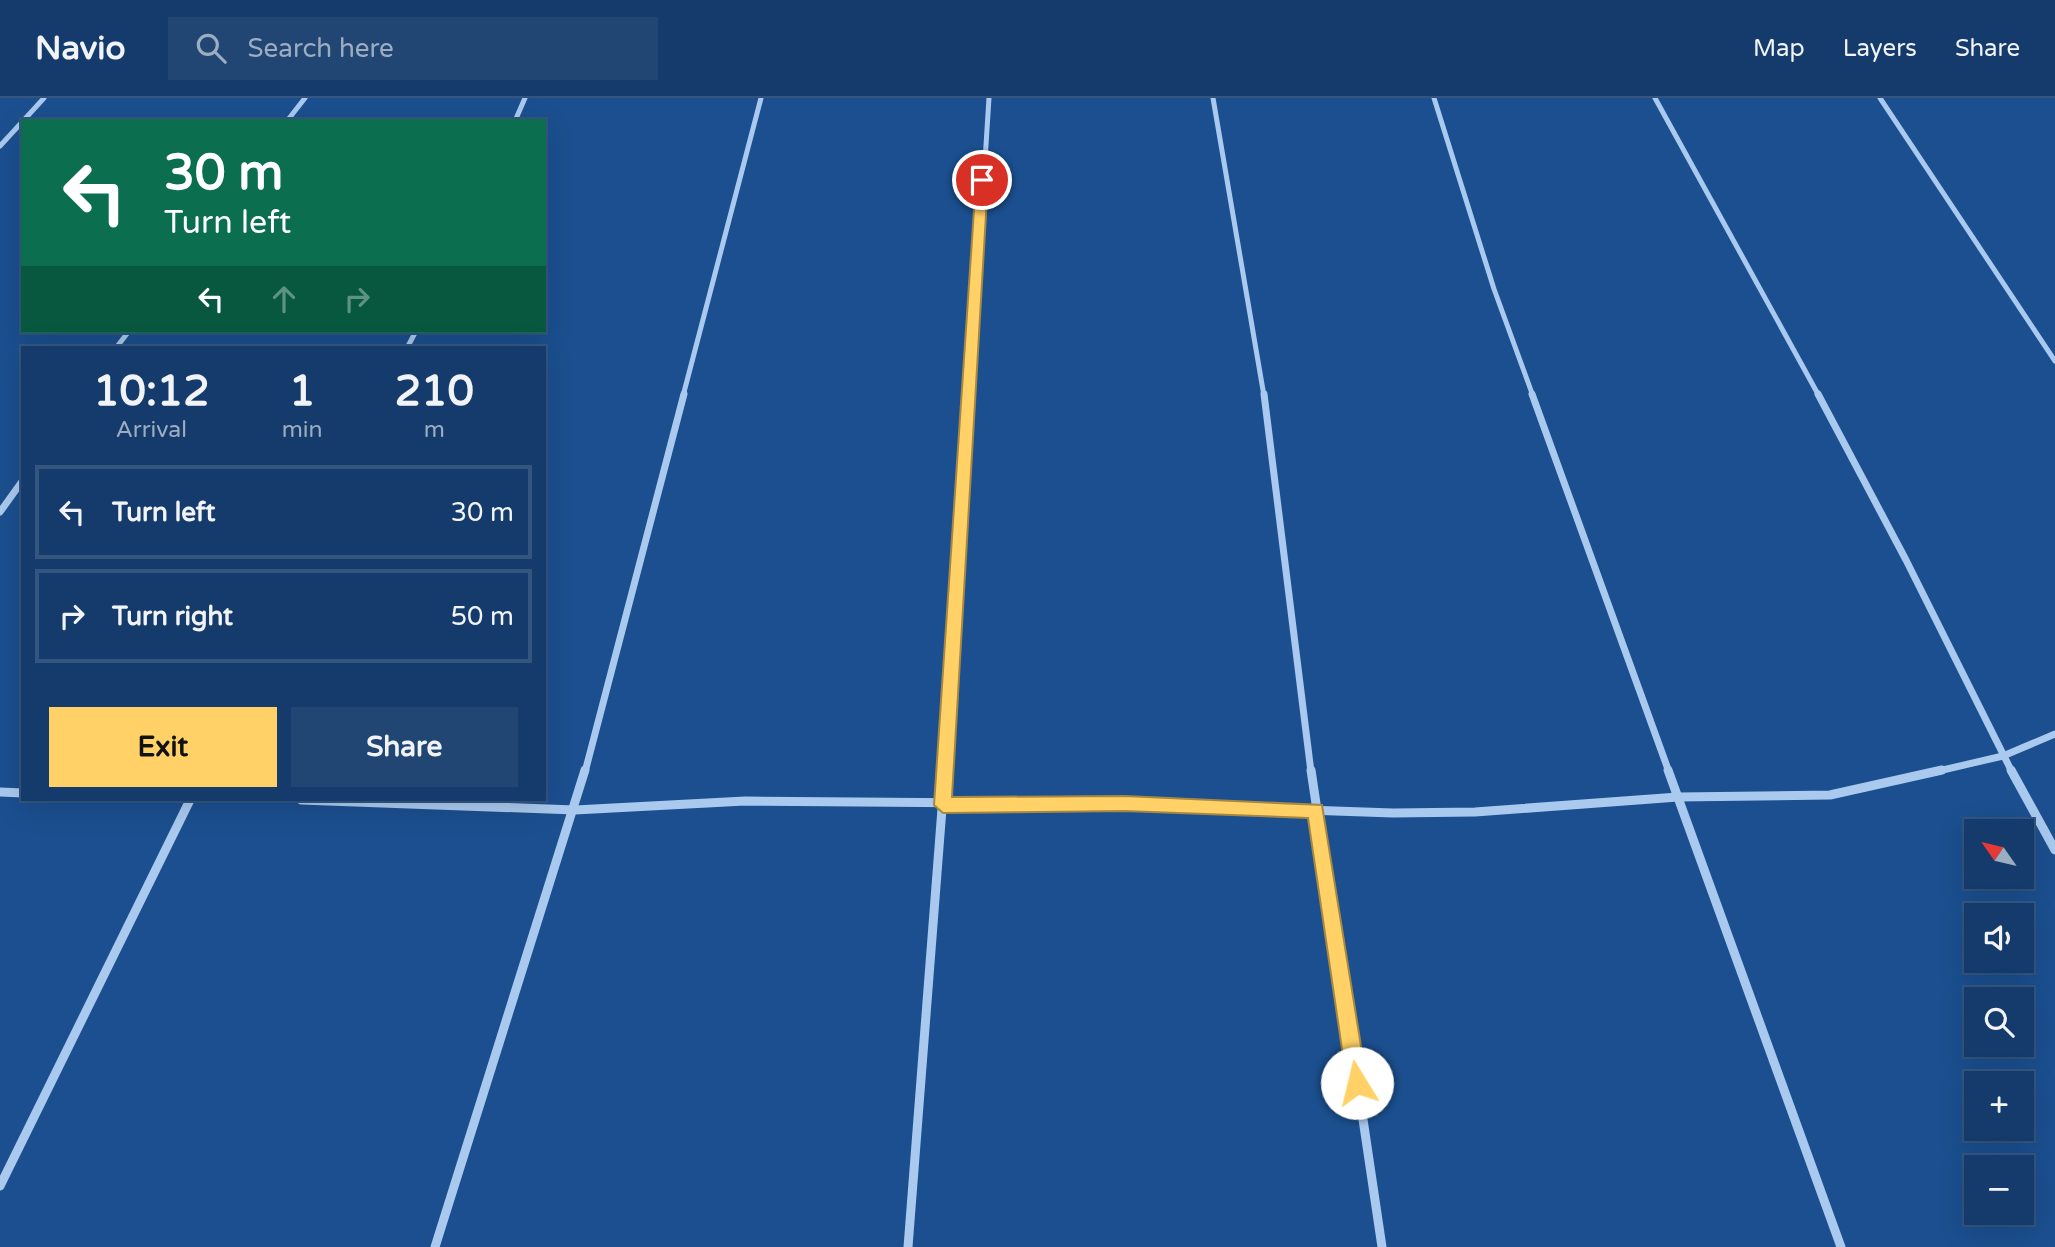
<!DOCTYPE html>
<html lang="en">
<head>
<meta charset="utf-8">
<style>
  body { margin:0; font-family:"Varela Round",sans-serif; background:#214673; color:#f1f3f6; height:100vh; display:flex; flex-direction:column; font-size:26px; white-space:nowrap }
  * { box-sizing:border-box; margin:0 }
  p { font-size:23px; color:#9dadc1 }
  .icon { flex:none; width:38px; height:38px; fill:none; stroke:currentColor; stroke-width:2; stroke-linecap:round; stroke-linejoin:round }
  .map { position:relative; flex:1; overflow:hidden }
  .sheet { position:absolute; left:21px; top:248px; width:525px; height:455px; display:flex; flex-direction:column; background:#143b6b; border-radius:0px; box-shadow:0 7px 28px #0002,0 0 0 2px #33557e }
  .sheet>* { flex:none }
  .top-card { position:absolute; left:21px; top:21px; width:525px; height:214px; border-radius:0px; box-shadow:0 7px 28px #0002,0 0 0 2px #33557e; background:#0b6e4f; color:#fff; overflow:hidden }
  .needle { width:46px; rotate:304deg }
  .fabs { position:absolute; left:1964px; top:721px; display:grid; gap:14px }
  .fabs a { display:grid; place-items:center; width:70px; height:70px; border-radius:0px; background:#143b6b; box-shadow:0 7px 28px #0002,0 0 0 2px #33557e; font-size:35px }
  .pin { position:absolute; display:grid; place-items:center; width:60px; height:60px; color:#fff; margin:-30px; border:4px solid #fff; border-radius:50%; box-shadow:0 2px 7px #0007 }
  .me { position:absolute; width:77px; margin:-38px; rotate:351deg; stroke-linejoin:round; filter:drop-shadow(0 0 5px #0008) }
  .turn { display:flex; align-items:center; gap:24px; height:147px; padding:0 28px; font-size:32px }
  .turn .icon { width:91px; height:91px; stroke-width:2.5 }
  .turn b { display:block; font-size:49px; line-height:60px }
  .lanes { display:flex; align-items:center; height:66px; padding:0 28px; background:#0003; justify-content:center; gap:35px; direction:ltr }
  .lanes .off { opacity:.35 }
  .eta { display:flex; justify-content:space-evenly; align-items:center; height:119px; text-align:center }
  .eta b { font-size:42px; font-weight:800; line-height:49px }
  .cta { display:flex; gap:14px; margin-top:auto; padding:14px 28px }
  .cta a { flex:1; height:80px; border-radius:0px; background:#ffd166; color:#111; font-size:28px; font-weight:800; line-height:80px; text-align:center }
  .cta a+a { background:#214673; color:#f1f3f6 }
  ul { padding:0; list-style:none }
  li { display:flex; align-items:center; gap:21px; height:94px; margin:0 14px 10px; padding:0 14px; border:4px solid #33557e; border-radius:0px }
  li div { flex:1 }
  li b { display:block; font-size:26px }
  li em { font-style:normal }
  header { display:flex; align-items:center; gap:42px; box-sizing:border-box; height:98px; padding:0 35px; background:#143b6b; border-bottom:2px solid #33557e }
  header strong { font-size:33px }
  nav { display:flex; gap:38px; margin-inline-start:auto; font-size:24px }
  .search { width:490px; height:63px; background:#214673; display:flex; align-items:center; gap:18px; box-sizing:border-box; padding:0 24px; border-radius:0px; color:#9dadc1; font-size:26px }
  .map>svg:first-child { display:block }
</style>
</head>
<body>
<header>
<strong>Navio</strong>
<div class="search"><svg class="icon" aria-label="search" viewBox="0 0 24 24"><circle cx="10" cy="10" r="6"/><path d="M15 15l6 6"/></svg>Search here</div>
<nav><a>Map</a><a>Layers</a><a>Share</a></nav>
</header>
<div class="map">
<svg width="2055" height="1149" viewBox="0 0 2055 1149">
  <rect width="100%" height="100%" fill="#1b4f8f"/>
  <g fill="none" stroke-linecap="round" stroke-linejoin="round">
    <!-- street-far2 -->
    <g stroke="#a9c9ee" stroke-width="5">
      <polyline points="1213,0 1264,298"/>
      <polyline points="1434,0 1494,191 1533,298"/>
      <polyline points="1655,0 1819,298"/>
      <polyline points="1880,0 2055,263"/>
      <polyline points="23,23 44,0"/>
      <polyline points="287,23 305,0"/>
      <polyline points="515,23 525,0"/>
      <polyline points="0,48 23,23"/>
      <polyline points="116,250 129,233"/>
      <polyline points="407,250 416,233"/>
      <polyline points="683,298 761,0"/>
      <polyline points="970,298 989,0"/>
    </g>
    <!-- street-far1 -->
    <g stroke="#a9c9ee" stroke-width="7">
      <polyline points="1264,296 1311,674"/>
      <polyline points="1532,296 1669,674"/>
      <polyline points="1818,296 1906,462 2012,674"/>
      <polyline points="0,414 23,382"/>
      <polyline points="585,674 684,296"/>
      <polyline points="945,674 970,296"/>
      <polyline points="1934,674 2003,658 2055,636"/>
    </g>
    <!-- street -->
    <g stroke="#a9c9ee" stroke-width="9">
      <polyline points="1311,672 1382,1149"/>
      <polyline points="1668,672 1841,1149"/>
      <polyline points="2011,672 2055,752"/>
      <polyline points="0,694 23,695"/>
      <polyline points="301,702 575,712 745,703 1125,706 1393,715 1475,714 1678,699 1830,697 1942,672"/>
      <polyline points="0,1088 190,702"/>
      <polyline points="435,1149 585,672"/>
      <polyline points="908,1149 945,672"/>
    </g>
  </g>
  <!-- route -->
  <polygon fill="#ffd166" stroke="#a68842" stroke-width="2" points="982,79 988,82 952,699 1125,698 1322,707 1367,985 1364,992 1357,995 1350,992 1347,985 1308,720 1125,713 943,715 934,707 976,82"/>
</svg>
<div class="fabs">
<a><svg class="needle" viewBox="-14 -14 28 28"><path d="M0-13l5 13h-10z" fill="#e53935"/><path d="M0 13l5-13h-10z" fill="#9dadc1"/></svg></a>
<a><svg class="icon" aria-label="sound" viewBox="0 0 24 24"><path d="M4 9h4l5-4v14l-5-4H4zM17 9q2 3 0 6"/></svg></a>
<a><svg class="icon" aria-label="search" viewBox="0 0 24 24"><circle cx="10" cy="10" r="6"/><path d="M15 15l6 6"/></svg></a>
<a>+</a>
<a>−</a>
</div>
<div class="pin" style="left:982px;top:82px;background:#d93025"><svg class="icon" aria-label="arrive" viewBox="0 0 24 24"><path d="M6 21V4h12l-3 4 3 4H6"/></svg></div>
<svg class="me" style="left:1357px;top:985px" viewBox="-20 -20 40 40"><circle r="19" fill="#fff"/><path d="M0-13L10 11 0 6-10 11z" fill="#ffd166"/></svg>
<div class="top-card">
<div class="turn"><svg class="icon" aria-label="left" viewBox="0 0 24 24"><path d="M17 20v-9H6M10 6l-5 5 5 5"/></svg><div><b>30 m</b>Turn left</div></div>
<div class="lanes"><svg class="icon" aria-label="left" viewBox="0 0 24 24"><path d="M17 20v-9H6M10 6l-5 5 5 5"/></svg><svg class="icon off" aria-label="ahead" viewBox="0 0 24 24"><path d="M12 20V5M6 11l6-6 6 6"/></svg><svg class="icon off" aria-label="right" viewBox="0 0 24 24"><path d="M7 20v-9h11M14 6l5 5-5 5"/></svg></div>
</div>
<section class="sheet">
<div class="eta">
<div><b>10:12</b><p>Arrival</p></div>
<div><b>1</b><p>min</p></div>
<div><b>210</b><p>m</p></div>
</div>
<ul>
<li><svg class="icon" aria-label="left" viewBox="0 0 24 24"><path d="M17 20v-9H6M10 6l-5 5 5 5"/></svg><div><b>Turn left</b></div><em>30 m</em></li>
<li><svg class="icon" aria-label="right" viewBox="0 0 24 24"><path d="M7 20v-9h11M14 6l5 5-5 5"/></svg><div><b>Turn right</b></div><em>50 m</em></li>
</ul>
<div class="cta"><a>Exit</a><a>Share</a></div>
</section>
</div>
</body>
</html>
